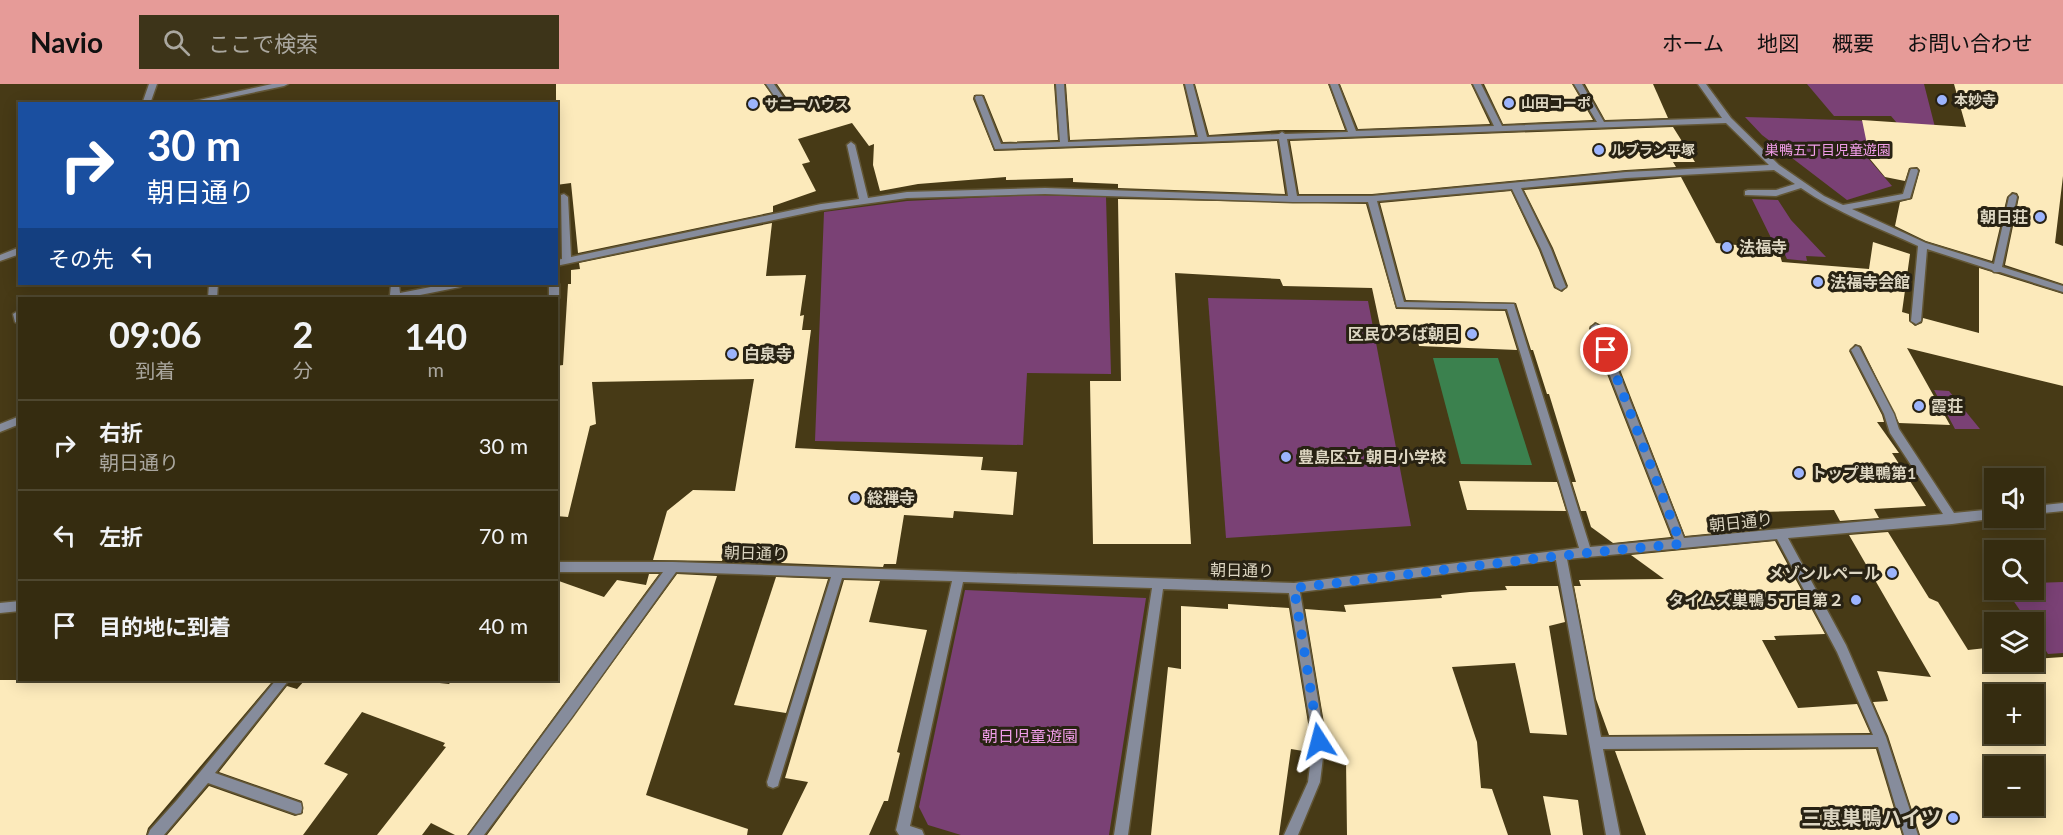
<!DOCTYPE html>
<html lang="ja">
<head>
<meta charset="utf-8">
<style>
  body { margin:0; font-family:Lato,"Noto Sans JP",sans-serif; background:#3d3419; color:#f1f3f6; height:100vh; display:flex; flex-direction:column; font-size:22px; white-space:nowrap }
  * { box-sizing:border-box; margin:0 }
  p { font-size:20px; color:#aaa79f }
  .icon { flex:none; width:33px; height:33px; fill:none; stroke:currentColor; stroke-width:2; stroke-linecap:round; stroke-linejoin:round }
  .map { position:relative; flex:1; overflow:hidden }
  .sheet { position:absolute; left:18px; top:213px; width:540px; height:384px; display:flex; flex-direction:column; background:#352c10; border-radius:0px; box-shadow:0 3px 15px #0003,0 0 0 2px #4f4830 }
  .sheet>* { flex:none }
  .guide { position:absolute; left:18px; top:18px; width:540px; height:183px; border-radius:0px; box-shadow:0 3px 15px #0003,0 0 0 2px #4f4830; background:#1a4fa0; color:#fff; overflow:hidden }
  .fabs { position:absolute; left:1984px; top:384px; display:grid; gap:12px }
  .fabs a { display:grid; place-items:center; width:60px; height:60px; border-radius:0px; background:#352c10; box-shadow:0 3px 15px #0003,0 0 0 2px #4f4830; font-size:30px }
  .pin { position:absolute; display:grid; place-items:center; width:51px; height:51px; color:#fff; margin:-26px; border:3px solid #fff; border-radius:50%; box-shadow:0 2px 6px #0007 }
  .me { position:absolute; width:66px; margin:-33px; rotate:351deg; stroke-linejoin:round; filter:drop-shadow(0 0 4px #0008) }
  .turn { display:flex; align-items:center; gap:21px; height:126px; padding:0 30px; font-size:27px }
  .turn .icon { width:78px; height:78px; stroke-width:2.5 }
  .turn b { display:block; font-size:42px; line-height:51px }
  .then { display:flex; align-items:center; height:57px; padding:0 30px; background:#0003; gap:12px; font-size:22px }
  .eta { display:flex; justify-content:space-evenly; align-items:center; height:102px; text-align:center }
  .eta b { font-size:36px; font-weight:700; line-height:42px }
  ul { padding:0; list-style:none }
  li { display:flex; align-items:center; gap:18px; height:90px; padding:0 30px; border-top:2px solid #4f4830 }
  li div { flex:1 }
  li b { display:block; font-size:22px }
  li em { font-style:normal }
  header { display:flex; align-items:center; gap:36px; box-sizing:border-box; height:84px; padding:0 30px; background:#e69b98; color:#111 }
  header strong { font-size:28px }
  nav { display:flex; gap:33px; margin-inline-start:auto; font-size:21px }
  .search { width:420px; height:54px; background:#3d3419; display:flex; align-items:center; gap:15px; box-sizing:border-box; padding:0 21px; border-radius:0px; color:#aaa79f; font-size:22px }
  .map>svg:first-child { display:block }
</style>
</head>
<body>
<header>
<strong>Navio</strong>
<div class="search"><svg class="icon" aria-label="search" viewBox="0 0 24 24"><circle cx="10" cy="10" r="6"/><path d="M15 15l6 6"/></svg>ここで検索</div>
<nav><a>ホーム</a><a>地図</a><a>概要</a><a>お問い合わせ</a></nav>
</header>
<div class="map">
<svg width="2063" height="751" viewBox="0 0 2063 751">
  <rect width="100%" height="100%" fill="#473a16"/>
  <!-- green -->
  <g fill="#7a4175">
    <polygon points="1807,0 1924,0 1937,51 1902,45 1891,32 1834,32"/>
    <polygon points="1745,33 1872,37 1889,70 1860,65 1892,102 1847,116 1762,51"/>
    <polygon points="1033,111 1106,113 1111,290 1027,289 1023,361 815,357 824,128 907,117"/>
    <polygon points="1752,115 1778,116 1791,136 1826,173 1806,172 1807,177 1787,175 1781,162 1774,160"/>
    <polygon points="1208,214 1368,217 1411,442 1226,454"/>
    <polygon points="1934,306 1949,307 1980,345 1955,345"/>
    <polygon points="2063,498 2063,569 2048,570 2034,548 2034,538 2028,538 2006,506 2034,506 2034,499"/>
    <polygon points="965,506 1146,514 1109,751 961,751 928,741 919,723"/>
  </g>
  <!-- water -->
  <polygon fill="#3b814e" points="1433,274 1498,274 1532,381 1461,380"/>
  <!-- building -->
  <g fill="#fceabb" fill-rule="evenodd">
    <polygon points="556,0 764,0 781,24 789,23 790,19 777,0 1054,0 1058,56 1003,58 984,11 974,11 973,15 994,67 1277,57 1285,110 1118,104 1118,100 1073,98 1073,94 1006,96 1006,93 918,100 880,107 873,81 874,60 869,62 852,39 798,55 810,78 802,80 816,107 773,122 773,128 578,169 571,99 556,101"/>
    <polygon points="1066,0 1183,0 1195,51 1070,56"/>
    <polygon points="1195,0 1328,0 1345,46 1281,46 1209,51"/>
    <polygon points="1340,0 1471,0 1490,40 1358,45"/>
    <polygon points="1484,0 1572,0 1593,36 1503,40"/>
    <polygon points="1585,0 1653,0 1668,34 1605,36"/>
    <polygon points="1954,0 2063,0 2063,92 2055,159 2063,162 2063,200 2005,181 2019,113 2017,109 2012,108 2007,113 1992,177 1926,157 1895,142 1900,118 1912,115 1920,86 1917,83 1909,84 1905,97 1885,93 1870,75 1862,36 1966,43"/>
    <polygon points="1673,43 1695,78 1673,78 1676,83 1626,86 1372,110 1299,110 1290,57"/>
    <polygon points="1681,93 1716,159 1778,165 1782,178 1869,185 1873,158 1910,170 1902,228 1909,230 1909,237 1915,242 1922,239 1923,234 1979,249 1979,184 2063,210 2063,302 1907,264 1950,341 1899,339 1861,262 1855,260 1849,267 1882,331 1884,338 1877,338 1899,369 1892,369 1926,422 1874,425 1879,434 1840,437 1834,426 1760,428 1768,444 1685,452 1603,242 1595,238 1589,244 1671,453 1613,459 1591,443 1586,427 1581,427 1572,398 1576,398 1549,310 1547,310 1533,266 1531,266 1516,219 1406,216 1380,119 1511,107 1539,166 1554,204 1562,208 1568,202 1553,164 1524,106"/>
    <polygon points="1118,115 1366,120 1396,225 1505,227 1517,266 1419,262 1416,249 1381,246 1372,204 1283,202 1280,195 1175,189 1191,460 1093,460 1090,297 1121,297"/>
    <polygon points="772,139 766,192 806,191 800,232 804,231 802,246 811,246 795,364 983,373 981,386 1017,388 1013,431 954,427 953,434 904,431 896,480 884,480 883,483 781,479 783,471 724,470 722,477 653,476 667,427 693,406 735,407 754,295 592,298 596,340 590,342 568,433 556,432 556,282 563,281 568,200 571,200 571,186 580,185 579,179"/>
    <polygon points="1459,397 1557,398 1566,427 1467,426"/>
    <path d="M 1888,448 L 1929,514 L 1938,518 L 1968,566 L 1995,563 L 1995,578 L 2034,578 L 2034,575 L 2063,573 L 2063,751 L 1920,751 L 1888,652 L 1873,618 L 1888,617 L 1877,587 L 1931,593 L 1849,451 ZM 1995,610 L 2034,610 L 2034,650 L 1995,650 ZM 1995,682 L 2034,682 L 2034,722 L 1995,722 Z"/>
    <polygon points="1775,457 1825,550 1774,552 1776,556 1762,556 1798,624 1857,620 1870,649 1609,651 1596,615 1574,502 1581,502 1579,496 1664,495 1631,471"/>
    <polygon points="649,490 659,490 467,751 455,751 431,739 422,751 377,751 446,663 443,662 445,659 362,628 324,680 348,690 303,751 167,751 209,702 295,732 303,729 302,717 219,688 287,602 297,605 305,596 411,596 449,600 452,596 556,596 556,496 604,513 617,496 646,501"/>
    <polygon points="677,490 717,492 646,711 748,745 747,751 487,751"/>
    <polygon points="776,493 828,495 786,629 734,621"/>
    <polygon points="844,496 880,497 869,538 927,546 897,668 900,669 888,717 884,717 869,751 782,751 808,698 785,694"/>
    <polygon points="1505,502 1558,502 1565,538 1549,542 1567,651 1530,649 1515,579 1452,583 1477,658 1481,704 1492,705 1508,751 1347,751 1346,676 1325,672 1327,657 1305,525 1346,528 1344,521 1442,514 1441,511 1470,508 1507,506"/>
    <polygon points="1228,520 1289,524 1311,657 1309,668 1291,665 1279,751 1151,751 1168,583 1181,585 1181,522 1228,525"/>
    <polygon points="0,596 258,596 271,599 148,744 146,751 0,751"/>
    <polygon points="1876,665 1902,751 1646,751 1615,667"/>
    <polygon points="1543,712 1578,716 1583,751 1551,751"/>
  </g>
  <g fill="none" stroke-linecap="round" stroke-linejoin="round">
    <!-- minor casing -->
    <g stroke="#625635" stroke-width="3">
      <g id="minor">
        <polygon points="149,0 157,0 150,20 142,20"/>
        <polygon points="272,0 288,0 284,2 199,20 181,20"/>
        <polygon points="766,0 774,0 788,20 787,22 781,22"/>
        <path d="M 1056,0 L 1064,0 L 1068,58 L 1198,53 L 1185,0 L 1193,0 L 1207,53 L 1279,50 L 1282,48 L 1285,50 L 1348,48 L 1330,0 L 1338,0 L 1356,47 L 1494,42 L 1473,0 L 1481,0 L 1502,42 L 1597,38 L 1574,0 L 1582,0 L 1604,38 L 1722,34 L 1698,0 L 1706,0 L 1731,34 L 1779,81 L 1824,112 L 1843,121 L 1903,110 L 1910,87 L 1911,85 L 1917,85 L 1918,87 L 1910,114 L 1852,125 L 1926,159 L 1994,180 L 2009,113 L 2013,110 L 2016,111 L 2017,113 L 2002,183 L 2063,202 L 2063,208 L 2000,188 L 1994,188 L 1992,186 L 1927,165 L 1921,237 L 1916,240 L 1911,237 L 1918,162 C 1879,144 1837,129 1801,104 L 1776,112 L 1745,111 L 1745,107 L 1748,106 L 1776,106 L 1795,100 L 1774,86 L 1626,94 L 1521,104 L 1551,165 L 1566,203 L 1561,206 L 1556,203 L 1541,165 L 1512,105 L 1377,117 L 1404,218 L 1514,220 L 1590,463 L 1674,455 L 1591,243 L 1596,240 L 1601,243 L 1684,454 L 1943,430 L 1890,349 L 1884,330 L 1851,266 L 1856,262 L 1859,263 L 1894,330 L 1899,345 L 1954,429 L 1995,425 L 1995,434 L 1998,434 L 1952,440 L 1788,454 L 1846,561 L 1886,653 L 1918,751 L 1904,751 L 1878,663 L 1603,665 L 1620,751 L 1606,751 L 1556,476 L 1300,508 L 1325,657 L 1320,698 L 1298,751 L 1284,751 L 1308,698 L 1313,657 L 1289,509 L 1163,505 L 1128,751 L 1114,751 L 1152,504 L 963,498 L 910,742 L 922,746 L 924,751 L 899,751 L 896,746 L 952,497 L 842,494 L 779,698 L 778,702 L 773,704 L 768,702 L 767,698 L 831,493 L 676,488 L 572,633 L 484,751 L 469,751 L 663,488 L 556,488 L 556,478 L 673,478 L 1294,499 L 1579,464 L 1507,225 L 1397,223 L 1368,118 L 1293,118 L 1045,110 L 907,114 L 821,126 L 556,182 L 556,176 L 562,175 L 561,111 L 564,110 L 568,113 L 571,173 L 821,120 L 859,115 L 847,61 L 851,58 L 855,61 L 868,114 L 907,108 L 1045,104 L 1288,112 L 1279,55 L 995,65 L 975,14 L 976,12 L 982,12 L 983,14 L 1001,60 L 1060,58 ZM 1726,39 L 1769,81 L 1626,88 L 1372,112 L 1297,112 L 1287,55 ZM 1777,455 L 1837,568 L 1873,651 L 1601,653 L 1567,475 Z"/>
        <polygon points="20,163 20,170 0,177 0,171"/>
        <polygon points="556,197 559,200 559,214 556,217 556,214 549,214 549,200 556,200"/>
        <polygon points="209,200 218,200 217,214 208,214"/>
        <polygon points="391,200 399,200 400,209 446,200 465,200 460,203 405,214 387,214 390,211"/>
        <polygon points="18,227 20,227 20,241 15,238 13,230"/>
        <polygon points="20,332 20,340 0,348 0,340"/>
        <polygon points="2063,419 2063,427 2034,430 2034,422"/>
        <polygon points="20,517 20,527 0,529 0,519"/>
        <polygon points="276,596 289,596 215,689 301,719 302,724 301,729 296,730 208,699 164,751 148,751 150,746 177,716"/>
      </g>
    </g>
    <!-- minor -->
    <use href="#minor" fill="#868c9c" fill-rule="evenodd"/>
  </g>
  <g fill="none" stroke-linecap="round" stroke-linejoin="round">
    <!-- route -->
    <path stroke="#1a73e8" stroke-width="10" stroke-dasharray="0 18" d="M 1319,657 L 1294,504 C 1423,489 1551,471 1681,460 L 1606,266"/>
  </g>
  <!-- markers -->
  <g fill="#9cb4fd" stroke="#282213" stroke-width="2">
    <circle cx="1942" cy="16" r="6"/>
    <circle cx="1509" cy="19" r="6"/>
    <circle cx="753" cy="20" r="6"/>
    <circle cx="1599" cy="66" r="6"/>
    <circle cx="2040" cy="133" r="6"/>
    <circle cx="1727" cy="163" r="6"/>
    <circle cx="1818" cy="198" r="6"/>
    <circle cx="1472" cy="250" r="6"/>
    <circle cx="732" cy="270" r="6"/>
    <circle cx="1919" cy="322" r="6"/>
    <circle cx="1286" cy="373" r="6"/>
    <circle cx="1799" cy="389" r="6"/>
    <circle cx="855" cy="414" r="6"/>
    <circle cx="1892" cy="489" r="6"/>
    <circle cx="1856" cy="516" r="6"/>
    <circle cx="1953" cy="734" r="6"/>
  </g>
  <g text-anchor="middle" stroke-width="6" stroke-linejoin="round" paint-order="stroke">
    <!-- far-poi labels -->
    <g font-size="14" font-weight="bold" fill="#ddd6c2" stroke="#282213" text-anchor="start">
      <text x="1954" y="21">本妙寺</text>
      <text x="1521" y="24">山田コーポ</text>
      <text x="765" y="25">サニーハウス</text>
      <text x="1611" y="71">ルブラン平塚</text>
    </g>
    <!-- far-park labels -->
    <g font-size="14" fill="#f19ee9" stroke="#282213">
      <text x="1828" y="71">巣鴨五丁目児童遊園</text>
    </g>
    <!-- poi labels -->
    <g font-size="16" font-weight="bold" fill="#ddd6c2" stroke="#282213" text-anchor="start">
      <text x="2028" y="139" text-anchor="end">朝日荘</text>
      <text x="1739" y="169">法福寺</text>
      <text x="1830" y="204">法福寺会館</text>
      <text x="1460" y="256" text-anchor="end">区民ひろば朝日</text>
      <text x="744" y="276">白泉寺</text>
      <text x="1931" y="328">霞荘</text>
      <text x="1298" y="379">豊島区立 朝日小学校</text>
      <text x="1811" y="395">トップ巣鴨第1</text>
      <text x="867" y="420">総禅寺</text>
      <text x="1880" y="495" text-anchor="end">メゾンルペール</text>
      <text x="1844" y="522" text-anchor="end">タイムズ巣鴨５丁目第２</text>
    </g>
    <!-- street labels -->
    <g font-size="16" fill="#ddd6c2" stroke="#282213">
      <text transform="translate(1741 438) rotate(-6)" y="6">朝日通り</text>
      <text transform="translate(756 469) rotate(2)" y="6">朝日通り</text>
      <text transform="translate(1242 486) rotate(1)" y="6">朝日通り</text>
    </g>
    <!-- park labels -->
    <g font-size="16" fill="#f19ee9" stroke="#282213">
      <text x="1030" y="658">朝日児童遊園</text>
    </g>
    <!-- near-poi labels -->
    <g font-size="20" font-weight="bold" fill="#ddd6c2" stroke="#282213" text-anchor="end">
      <text x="1941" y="741">三恵巣鴨ハイツ</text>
    </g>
  </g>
</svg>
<div class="fabs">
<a><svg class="icon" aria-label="sound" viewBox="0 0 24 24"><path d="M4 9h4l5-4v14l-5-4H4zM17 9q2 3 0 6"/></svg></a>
<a><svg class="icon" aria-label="search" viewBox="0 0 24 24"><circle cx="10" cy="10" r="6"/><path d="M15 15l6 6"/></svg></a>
<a><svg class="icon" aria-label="layers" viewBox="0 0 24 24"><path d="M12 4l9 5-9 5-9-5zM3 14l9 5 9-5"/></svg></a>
<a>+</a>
<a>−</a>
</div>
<div class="pin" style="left:1606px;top:266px;background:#d93025"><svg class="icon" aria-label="arrive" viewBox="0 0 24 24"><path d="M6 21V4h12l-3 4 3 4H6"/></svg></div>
<svg class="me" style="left:1319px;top:657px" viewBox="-20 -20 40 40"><path d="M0-17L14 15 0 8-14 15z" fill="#1a73e8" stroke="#fff" stroke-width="4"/></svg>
<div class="guide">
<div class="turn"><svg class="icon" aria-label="right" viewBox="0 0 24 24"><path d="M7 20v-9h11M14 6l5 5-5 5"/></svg><div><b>30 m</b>朝日通り</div></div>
<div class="then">その先<svg class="icon" aria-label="left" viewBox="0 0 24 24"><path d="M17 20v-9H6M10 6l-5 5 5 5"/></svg></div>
</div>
<section class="sheet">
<div class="eta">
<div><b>09:06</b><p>到着</p></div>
<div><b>2</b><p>分</p></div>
<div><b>140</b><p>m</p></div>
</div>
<ul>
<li><svg class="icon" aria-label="right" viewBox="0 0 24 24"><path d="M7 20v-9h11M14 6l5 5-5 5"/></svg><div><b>右折</b><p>朝日通り</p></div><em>30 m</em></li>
<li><svg class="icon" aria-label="left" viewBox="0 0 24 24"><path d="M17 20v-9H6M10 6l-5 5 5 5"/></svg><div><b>左折</b></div><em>70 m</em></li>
<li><svg class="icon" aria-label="arrive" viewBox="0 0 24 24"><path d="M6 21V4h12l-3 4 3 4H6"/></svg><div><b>目的地に到着</b></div><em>40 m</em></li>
</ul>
</section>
</div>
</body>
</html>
